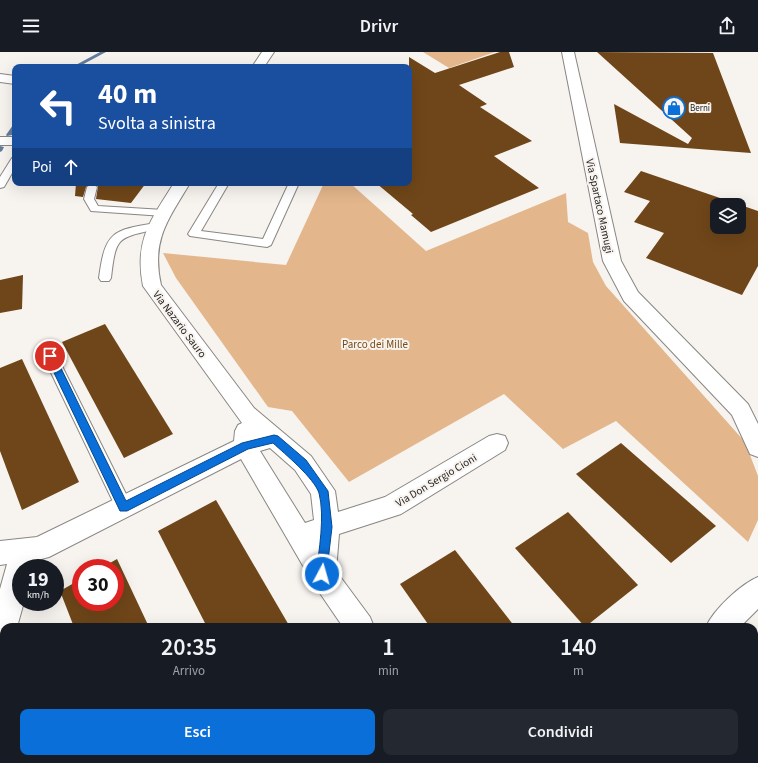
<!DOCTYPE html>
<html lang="it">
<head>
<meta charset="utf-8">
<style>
  body { margin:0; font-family:"Source Sans 3",sans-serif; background:#242831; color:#f1f3f6; height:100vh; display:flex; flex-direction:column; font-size:15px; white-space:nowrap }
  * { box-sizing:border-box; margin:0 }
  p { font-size:13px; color:#9ea1a6 }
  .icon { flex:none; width:22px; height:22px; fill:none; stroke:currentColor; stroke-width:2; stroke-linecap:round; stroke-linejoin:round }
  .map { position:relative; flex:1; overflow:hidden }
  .drawer { position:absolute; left:0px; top:571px; width:758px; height:140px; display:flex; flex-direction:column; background:#171b24; border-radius:12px 12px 0 0; box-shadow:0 4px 16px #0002 }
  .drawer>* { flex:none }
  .guide { position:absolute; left:12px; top:12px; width:400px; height:122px; border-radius:8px; box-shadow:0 4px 16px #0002; background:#1a4fa0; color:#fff; overflow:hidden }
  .buttons { position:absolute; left:710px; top:146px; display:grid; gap:8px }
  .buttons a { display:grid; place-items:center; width:36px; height:36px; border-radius:8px; background:#171b24; box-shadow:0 4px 16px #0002; font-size:20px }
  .speed { position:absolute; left:12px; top:507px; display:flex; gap:8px; font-size:20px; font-weight:700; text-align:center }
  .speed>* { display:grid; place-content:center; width:52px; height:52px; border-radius:50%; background:#171b24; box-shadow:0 4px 16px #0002; line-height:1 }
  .speed small { font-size:10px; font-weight:400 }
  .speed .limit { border:6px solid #d22; background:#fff; color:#111 }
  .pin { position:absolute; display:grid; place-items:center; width:34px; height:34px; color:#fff; margin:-17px; border:2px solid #fff; border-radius:50%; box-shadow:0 1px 4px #0007 }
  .me { position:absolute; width:44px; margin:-22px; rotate:6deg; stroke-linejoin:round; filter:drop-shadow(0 0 3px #0008) }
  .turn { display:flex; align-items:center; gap:14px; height:84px; padding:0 20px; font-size:18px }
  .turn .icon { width:52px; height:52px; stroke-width:2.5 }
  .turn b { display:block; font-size:28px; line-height:34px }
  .then { display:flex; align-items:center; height:38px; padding:0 20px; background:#0003; gap:8px; font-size:15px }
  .eta { display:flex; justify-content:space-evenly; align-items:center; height:68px; text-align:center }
  .eta b { font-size:24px; font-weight:600; line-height:28px }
  .button { display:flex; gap:8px; margin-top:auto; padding:8px 20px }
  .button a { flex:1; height:46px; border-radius:8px; background:#0a6fd8; color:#fff; font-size:16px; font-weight:600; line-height:46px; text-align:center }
  .button a+a { background:#242831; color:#f1f3f6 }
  header { display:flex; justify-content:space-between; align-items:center; height:52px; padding:0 20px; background:#171b24; font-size:18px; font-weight:600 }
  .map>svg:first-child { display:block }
</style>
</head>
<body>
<header><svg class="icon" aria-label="menu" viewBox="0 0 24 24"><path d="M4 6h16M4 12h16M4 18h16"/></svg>Drivr<svg class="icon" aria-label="share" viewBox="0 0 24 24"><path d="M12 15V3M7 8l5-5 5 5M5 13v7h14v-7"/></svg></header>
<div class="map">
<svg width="758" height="711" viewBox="0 0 758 711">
  <rect width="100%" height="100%" fill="#f7f3ef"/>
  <!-- green -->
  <g fill="#e3b68c">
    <polygon points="423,0 495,0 449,16"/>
    <polygon points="324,131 350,131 426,199 566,141 568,170 588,181 593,210 606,234 745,390 758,424 758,468 748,490 616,369 563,397 504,342 349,430 292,359 268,355 176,226 163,201 286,213"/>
  </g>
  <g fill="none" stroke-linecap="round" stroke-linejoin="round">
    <!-- stream -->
    <g fill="#627c9c" fill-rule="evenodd">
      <polygon points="100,0 106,0 78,15 72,15"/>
      <polygon points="15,72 15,78 12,83 7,84 6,83 13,73"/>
      <polygon points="0,94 4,95 2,99 0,100"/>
    </g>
  </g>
  <!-- building -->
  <g fill="#6f4619" fill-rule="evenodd">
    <polygon points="500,0 509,0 514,15 459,33 487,52 480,55 532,89 494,104 539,136 431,180 411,163 413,162 376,131 409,131 409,5 435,21"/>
    <polygon points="597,0 713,1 751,101 620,91 614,52 688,92 692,86"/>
    <path d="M 641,119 L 758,159 L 758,214 L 742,243 L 646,206 L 664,181 L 634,170 L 650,149 L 624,140 ZM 717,153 L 739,153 L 739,175 L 717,175 Z"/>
    <polygon points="76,131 91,131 86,135 83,145 75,144"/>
    <polygon points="93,131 146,131 131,151 96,147 98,134"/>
    <polygon points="23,223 22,257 0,261 0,228"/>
    <polygon points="105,272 173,382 124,406 62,290"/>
    <polygon points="22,307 79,430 22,458 0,399 0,316"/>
    <polygon points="621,391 716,474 671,511 576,422"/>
    <polygon points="216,448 290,575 207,575 158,479"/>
    <polygon points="568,460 638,533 585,575 515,496"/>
    <polygon points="455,498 515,575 430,575 400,532"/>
    <polygon points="117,507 149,575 74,575 60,539 81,527 81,550 115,550 115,516 101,516"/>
  </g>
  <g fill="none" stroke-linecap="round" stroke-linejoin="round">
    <!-- lane casing -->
    <g stroke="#898683" stroke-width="2">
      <g id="lane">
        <polygon points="15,105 15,116 4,135 0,136 0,125 12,106"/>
        <polygon points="219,131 229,131 201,179 263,187 288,133 286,131 299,131 271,193 267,195 190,184 188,182"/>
        <polygon points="92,132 97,135 94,147 98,154 164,158 169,161 164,164 91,159 84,147 87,135"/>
        <path d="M 156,171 L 160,172 L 161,174 L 160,176 C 119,187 116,181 111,226 L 109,229 L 101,229 L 99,226 C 105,180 112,178 156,171 Z"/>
        <polygon points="50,299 55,301 57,304 130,450 132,455 130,460 124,462 118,460 43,304 45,301"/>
      </g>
    </g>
    <!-- street casing -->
    <g stroke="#898683" stroke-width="2">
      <g id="street">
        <polygon points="262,0 274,0 264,15 252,15"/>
        <polygon points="562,0 574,0 621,209 638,240 748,352 758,372 758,405 750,402 732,363 624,249 603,209"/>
        <polygon points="0,22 15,24 15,32 0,30"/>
        <rect x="0" y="85" width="15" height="8"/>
        <path d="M 174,131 L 190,131 C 168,168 151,188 161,233 L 254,356 L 311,404 L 335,439 L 338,460 L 385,445 L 489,384 L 497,382 L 505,384 L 508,391 L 505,398 L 401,462 L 339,482 L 336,519 L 370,565 L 374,575 L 343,575 L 313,531 L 241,407 L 49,505 L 34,509 L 32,516 L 21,516 L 21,550 L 24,550 L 17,575 L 4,575 L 4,592 L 0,593 L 0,537 L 7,512 L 0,513 L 0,489 L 37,485 L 234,389 L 235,379 L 238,373 L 242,371 L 143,234 C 134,188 151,168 174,131 ZM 270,396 L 295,418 L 311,442 L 314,468 L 305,471 L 260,399 Z"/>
        <polygon points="440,707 473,707 475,711 442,711"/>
      </g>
    </g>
    <!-- secondary casing -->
    <g stroke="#898683" stroke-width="2">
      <g id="secondary">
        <path d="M 758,525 L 758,557 L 740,575 L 706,575 C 713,558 741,532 758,525 Z"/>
        <polygon points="569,707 603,707 601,711 567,711"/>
      </g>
    </g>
    <!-- lane -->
    <use href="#lane" fill="#fff" fill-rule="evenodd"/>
    <!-- street -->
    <use href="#street" fill="#fff" fill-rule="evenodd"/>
    <!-- secondary -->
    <use href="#secondary" fill="#fff" fill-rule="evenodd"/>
  </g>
  <!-- route -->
  <path fill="#0a6fd8" stroke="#06488c" d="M 50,301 L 55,304 L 126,449 L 242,391 L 274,383 L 278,384 L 306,408 L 328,439 L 332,475 L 326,526 L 322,527 L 318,526 L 316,522 C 319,499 325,464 319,441 C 314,426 285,402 273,391 L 248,397 L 127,459 L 120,459 L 46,304 Z"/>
  <!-- icons -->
  <defs>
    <g id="shop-ring" transform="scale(1.15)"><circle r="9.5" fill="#f7f3ef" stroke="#0a6fd8" stroke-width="1.5"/><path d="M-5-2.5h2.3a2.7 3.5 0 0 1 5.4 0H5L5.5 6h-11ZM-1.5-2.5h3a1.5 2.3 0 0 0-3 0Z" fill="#0a6fd8"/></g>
  </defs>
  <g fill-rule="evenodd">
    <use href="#shop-ring" x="674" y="56"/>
  </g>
  <g text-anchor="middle" stroke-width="4" stroke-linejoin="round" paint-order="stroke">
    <!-- far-poi labels -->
    <g font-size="9" fill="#252422" stroke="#f7f3ef" text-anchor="start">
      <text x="690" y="59">Berni</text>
    </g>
    <!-- street labels -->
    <g font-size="11" fill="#252422" stroke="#f7f3ef">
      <text transform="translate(600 154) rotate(78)" y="4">Via Spartaco Mamugi</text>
      <text transform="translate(180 272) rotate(53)" y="4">Via Nazario Sauro</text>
      <text transform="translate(436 428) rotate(-31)" y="4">Via Don Sergio Cioni</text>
    </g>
    <!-- park labels -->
    <g font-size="11" fill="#784a17" stroke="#f7f3ef">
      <text x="375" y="296">Parco dei Mille</text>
    </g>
  </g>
</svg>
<div class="buttons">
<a><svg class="icon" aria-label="layers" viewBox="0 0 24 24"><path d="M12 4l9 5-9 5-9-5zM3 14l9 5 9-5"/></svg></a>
</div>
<div class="speed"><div>19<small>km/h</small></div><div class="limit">30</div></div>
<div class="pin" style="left:50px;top:304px;background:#d93025"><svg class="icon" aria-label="arrive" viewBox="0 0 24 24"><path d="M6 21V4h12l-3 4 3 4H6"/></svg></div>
<svg class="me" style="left:322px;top:522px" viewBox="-20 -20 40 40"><circle r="17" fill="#0a6fd8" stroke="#fff" stroke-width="3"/><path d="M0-11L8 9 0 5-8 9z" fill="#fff"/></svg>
<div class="guide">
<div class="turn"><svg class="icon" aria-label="left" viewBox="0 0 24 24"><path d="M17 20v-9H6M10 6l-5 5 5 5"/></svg><div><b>40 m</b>Svolta a sinistra</div></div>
<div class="then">Poi<svg class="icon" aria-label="ahead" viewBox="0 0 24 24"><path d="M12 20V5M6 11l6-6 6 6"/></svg></div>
</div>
<section class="drawer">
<div class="eta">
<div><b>20:35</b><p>Arrivo</p></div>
<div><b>1</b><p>min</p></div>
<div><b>140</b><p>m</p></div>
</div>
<div class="button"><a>Esci</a><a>Condividi</a></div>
</section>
</div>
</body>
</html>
